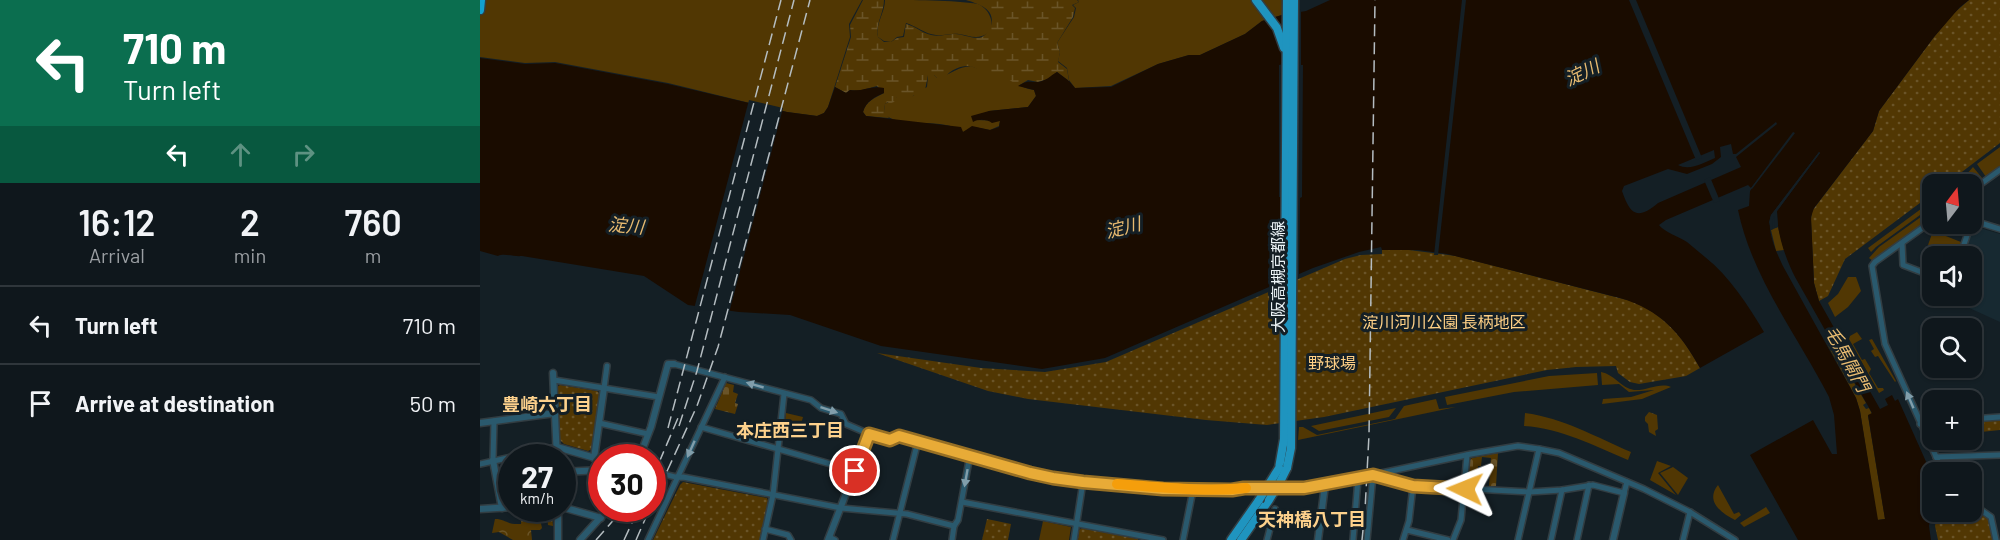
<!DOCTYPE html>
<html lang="en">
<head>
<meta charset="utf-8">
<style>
  body { margin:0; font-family:Barlow,"Noto Sans JP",sans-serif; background:#182025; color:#f1f3f6; height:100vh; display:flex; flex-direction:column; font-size:22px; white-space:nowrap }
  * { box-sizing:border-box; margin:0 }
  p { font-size:20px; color:#9b9fa3 }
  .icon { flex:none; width:33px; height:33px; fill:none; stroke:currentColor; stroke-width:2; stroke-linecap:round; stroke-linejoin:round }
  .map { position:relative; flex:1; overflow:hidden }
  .sheet { display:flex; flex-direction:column; background:#0f171c; width:480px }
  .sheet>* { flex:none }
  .hud { background:#0b6e4f; color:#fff; overflow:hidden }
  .needle { width:39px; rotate:16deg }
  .buttons { position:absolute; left:1442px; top:174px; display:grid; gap:12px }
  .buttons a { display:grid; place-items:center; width:60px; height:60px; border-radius:12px; background:#0f171c; box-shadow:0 2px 4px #0004,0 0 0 2px #2f363b; font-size:30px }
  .speed { position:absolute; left:18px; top:444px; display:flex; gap:12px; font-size:30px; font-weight:700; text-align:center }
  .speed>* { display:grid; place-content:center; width:78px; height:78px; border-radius:50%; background:#0f171c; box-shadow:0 2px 4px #0004,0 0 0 2px #2f363b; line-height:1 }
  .speed small { font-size:15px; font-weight:400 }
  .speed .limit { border:9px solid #d22; background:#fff; color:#111 }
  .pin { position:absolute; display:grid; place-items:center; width:51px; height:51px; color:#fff; margin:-26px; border:3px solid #fff; border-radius:50%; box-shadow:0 2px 6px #0007 }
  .me { position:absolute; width:66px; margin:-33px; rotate:272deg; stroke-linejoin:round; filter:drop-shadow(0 0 4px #0008) }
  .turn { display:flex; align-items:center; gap:21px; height:126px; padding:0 24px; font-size:27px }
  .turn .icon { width:78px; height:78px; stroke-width:2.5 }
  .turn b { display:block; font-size:42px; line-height:51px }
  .lanes { display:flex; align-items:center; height:57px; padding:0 24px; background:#0003; justify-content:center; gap:30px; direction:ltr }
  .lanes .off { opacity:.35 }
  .eta { display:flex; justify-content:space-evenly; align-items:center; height:102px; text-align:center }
  .eta b { font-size:36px; font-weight:600; line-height:42px }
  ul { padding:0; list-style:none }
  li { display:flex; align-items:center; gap:18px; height:78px; padding:0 24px; border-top:2px solid #2f363b }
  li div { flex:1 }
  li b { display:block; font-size:22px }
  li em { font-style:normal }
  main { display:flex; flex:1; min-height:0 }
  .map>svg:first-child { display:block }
</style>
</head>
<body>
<main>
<section class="sheet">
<div class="hud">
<div class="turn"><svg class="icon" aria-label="left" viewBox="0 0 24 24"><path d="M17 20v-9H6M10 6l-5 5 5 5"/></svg><div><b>710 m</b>Turn left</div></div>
<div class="lanes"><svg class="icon" aria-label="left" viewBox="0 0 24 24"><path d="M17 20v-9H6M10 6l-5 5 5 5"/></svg><svg class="icon off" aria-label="ahead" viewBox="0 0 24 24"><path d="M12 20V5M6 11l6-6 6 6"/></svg><svg class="icon off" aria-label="right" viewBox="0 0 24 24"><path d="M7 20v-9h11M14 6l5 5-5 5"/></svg></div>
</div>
<div class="eta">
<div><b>16:12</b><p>Arrival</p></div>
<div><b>2</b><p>min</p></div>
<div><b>760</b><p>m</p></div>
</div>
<ul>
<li><svg class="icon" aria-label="left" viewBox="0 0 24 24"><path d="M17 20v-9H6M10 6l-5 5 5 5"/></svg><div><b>Turn left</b></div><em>710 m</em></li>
<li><svg class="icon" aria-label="arrive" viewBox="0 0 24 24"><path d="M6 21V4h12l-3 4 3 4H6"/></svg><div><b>Arrive at destination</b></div><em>50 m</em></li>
</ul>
</section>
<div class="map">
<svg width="1520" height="540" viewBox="0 0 1520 540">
  <defs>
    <pattern id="forest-crowns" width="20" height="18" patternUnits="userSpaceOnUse" patternTransform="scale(1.5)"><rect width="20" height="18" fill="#513703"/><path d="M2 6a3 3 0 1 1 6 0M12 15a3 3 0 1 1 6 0" fill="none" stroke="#6a5428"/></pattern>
    <pattern id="wetland-marsh" width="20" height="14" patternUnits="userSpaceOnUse" patternTransform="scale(1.5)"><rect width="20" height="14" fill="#513703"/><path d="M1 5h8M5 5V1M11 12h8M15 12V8" fill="none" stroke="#6a5428"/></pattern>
    <pattern id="cemetery-stones" width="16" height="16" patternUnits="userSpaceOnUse" patternTransform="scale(1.5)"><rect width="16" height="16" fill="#513703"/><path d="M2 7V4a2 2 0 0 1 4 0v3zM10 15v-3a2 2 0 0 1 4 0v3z" fill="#6a5428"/></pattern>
    <pattern id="park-dots" width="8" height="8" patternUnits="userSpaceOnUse" patternTransform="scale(1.5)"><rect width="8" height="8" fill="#513703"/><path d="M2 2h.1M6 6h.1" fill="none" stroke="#6a5428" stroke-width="1.8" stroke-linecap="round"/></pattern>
  </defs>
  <rect width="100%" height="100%" fill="#141f25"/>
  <!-- built -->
  <polygon fill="#172931" points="1493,226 1520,234 1520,322 1485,306 1485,304 1467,298 1468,296 1491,296 1491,256 1481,256 1491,227"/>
  <!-- grass -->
  <g fill="#513703">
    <polygon points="0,0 382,0 369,24 370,37 348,107 344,113 337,116 307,112 188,83 75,62 45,63 0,57"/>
    <path d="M 405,0 C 430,0 475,0 498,4 C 512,10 518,31 502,36 C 495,39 486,35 479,34 C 471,33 463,36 456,35 C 445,34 436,26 426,23 L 423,36 L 417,37 L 411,42 L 404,41 L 398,37 C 395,24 405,13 405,0 Z"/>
    <polygon points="598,0 802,0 802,15 782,21 765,34 720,55 709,55 678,64 631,86 595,88 589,80 587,68 578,61 580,52 577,43 594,17 596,8 593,5 599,2"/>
    <path d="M 491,66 C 501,71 509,70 519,74 C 532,79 539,88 554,90 L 556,96 L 548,107 L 509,111 L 497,120 L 520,121 L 519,126 L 510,130 L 494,127 L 483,132 C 461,116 427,130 405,115 L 404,111 L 405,104 L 417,97 L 431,97 L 447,87 L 448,75 L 454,75 L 457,78 C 471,75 474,68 491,66 Z"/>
    <polygon points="1520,147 1520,166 1506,177 1497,164"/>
    <polygon points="1493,167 1503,179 1491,188 1491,184 1478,184"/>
    <polygon points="1449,203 1451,207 1396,247 1391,252 1388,248"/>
    <polygon points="1452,209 1452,218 1393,261 1389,258 1399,247"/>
    <polygon points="1298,227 1304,250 1296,251 1291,230"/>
    <polygon points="1453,231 1481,242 1476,256 1448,245"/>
    <polygon points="1368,277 1376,277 1381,291 1368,307 1355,317 1348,303 1358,294"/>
    <polygon points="1377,332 1382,339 1373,344 1382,360 1385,359 1391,369 1389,373 1398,388 1403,388 1404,390 1399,393 1369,339 1370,336"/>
    <polygon points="1348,339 1386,403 1383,405 1386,409 1389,408 1392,414 1388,416 1405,519 1397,520 1380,411 1376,398 1345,340"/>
    <polygon points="1392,339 1416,381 1415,382 1398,356 1395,357 1391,351 1394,349 1389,340"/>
    <path d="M 1121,372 C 1134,374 1141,388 1154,390 C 1166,391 1180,382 1191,387 L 1162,399 L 1122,404 L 1123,399 L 1151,397 L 1174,390 L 1149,392 L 1139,384 L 1122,385 Z"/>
    <polygon points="1117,373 1118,385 1034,392 967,405 965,397 1069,376"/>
    <polygon points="956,399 959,409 976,407 818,440 819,427 823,427 837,435 915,419 924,406"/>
    <polygon points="916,408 909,417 839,431 831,426"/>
    <polygon points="306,413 323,417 320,428 315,427 315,431 304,430"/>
    <path d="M 1045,413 C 1083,418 1116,437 1151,452 L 1148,460 C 1114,446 1081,428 1044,426 Z"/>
    <polygon points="1177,461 1191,466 1178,473 1196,495 1170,480"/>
    <polygon points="1193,467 1208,478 1198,495 1180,473"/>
    <path d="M 1238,485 L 1254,514 L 1259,512 L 1261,515 L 1255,520 C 1241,513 1225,501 1238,485 Z"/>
    <polygon points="1286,507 1290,513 1264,527 1260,523"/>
    <polygon points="563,521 591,527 589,540 559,540"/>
  </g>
  <!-- forest -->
  <g fill="url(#forest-crowns)">
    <polygon points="1169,412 1177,415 1178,429 1175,431 1176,436 1169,432 1168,424 1165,421 1165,417"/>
    <path d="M 64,510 L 69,511 L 72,516 L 73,526 L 68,525 L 67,515 L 62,515 L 60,519 L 62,528 L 60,530 L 51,530 L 52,540 L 33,540 L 19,532 L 12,533 L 15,519 C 26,519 26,525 41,524 L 42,513 L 45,511 Z"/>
  </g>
  <!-- wetland -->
  <path fill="url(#wetland-marsh)" d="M 383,0 L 404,0 C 404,13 395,24 398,37 L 404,42 L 411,42 L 417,38 L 424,37 L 426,24 C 435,26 442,33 451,35 C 459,37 467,34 475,34 C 483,34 494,40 502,37 C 506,35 509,30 511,26 C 516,9 499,4 486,0 L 597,0 L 599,2 L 592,5 L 595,8 L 593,17 L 577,43 L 580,52 L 578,62 L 587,69 L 589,81 L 577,72 L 568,79 L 558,82 L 548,80 L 538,86 C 527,77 518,74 504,72 C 499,71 495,67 490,66 C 480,65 466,71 463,82 L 456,81 L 457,78 L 454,75 L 448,75 L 444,95 L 441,94 L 437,96 L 434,95 L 431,98 L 417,97 L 414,102 L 409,104 L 408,102 L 405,104 L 404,111 L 409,118 L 386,116 L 383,112 C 386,101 395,98 404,93 L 397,86 L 378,91 L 370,90 L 366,93 L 355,87 L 371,37 L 370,25 Z"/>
  <!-- cemetery -->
  <g fill="url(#cemetery-stones)">
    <polygon points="246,383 254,385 253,392 258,394 255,403 258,404 255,414 235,409"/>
    <polygon points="1018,453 1016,486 1009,486 1011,458 1002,457 1001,466 998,466 997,482 993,482 993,485 990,485 988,483 990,460 992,458"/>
  </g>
  <!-- park -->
  <g fill="url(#park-dots)">
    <polygon points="1489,0 1520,0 1520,143 1466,184 1452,184 1452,194 1365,259 1348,296 1339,301 1334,283 1331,220 1332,211 1393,131 1399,111 1454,37 1473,14"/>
    <path d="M 921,249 L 976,256 L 1151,301 C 1184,314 1203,337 1220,368 L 1206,376 L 1159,384 L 1150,382 L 1138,373 L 1136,366 L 1096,367 L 1067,370 L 844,417 L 787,425 L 726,420 L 548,399 L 508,391 L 397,353 L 501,368 L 565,372 L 626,362 L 865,259 L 881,255 L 902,254 L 902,250 Z"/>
    <polygon points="80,385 117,391 120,394 112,449 108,451 84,444 80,440 77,387"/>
    <polygon points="1520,419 1520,430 1491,433 1491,422"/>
    <polygon points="203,482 287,498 288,501 280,540 173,540 200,485"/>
    <polygon points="1491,511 1501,513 1510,519 1514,540 1458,540 1455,526 1457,512"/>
    <polygon points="507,519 531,524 528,540 502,540"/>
    <polygon points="602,528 658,539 658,540 598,540 599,530"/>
  </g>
  <!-- water -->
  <path fill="#1a0c00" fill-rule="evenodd" d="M 850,0 L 1489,0 L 1480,7 L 1454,37 L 1399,111 L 1393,131 L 1334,208 L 1331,217 L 1334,283 L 1339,301 L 1400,409 L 1408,405 L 1405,399 L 1412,395 L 1415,401 L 1418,399 L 1452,475 L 1452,507 L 1449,526 L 1451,540 L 1318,540 L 1270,455 L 1333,420 L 1352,454 L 1357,454 L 1354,415 L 1349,397 C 1318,336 1272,278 1258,210 L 1269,206 L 1270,191 L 1314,132 L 1271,188 L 1268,185 L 1186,220 L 1179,225 C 1183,231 1199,237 1207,242 C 1213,247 1219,252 1225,257 C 1250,277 1268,305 1284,332 L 1220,368 C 1200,332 1180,310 1140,298 L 967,254 L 938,250 L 902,250 L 901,247 L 879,252 L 833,268 L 625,358 L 562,369 L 401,346 L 310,315 L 259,312 L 208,305 L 164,276 L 42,256 C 34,257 24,253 18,256 L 0,251 L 0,58 L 45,64 L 75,63 L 188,84 L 307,112 L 337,116 L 344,113 L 348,107 L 355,87 L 366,93 L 370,90 C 382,92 392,85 404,88 L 404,93 C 395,97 386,101 383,112 L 386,116 L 481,127 L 483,132 L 492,126 L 510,130 L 519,127 L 520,121 L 512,123 C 507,119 498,119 493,122 L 491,116 L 509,111 L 548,107 L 556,96 L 554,90 L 538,86 C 548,80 547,82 558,82 C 566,81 570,76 577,72 L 589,81 L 595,88 L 631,87 L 678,64 L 709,55 L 720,55 L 765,34 L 782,21 L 802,15 L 826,11 ZM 1296,122 L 1297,124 L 1256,157 L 1261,167 L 1178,203 C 1157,221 1150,214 1142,191 L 1144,186 L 1188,169 L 1207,174 L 1232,164 L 1241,157 L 1240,147 L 1251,144 L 1253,154 L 1256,154 ZM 1234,150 L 1235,158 C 1223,163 1210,171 1198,165 ZM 1339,152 L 1340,153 L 1297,211 C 1297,234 1305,257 1315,277 L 1392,413 L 1388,415 L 1405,519 L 1398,520 L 1380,411 L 1376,398 L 1304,268 C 1297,254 1286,230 1291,215 Z"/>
  <!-- pier -->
  <g fill="#141f25">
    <polygon points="982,0 986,0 958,255 954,255"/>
    <polygon points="1149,0 1156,0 1222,158 1216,160"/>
    <polygon points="821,9 821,65 823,65 822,197 820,198 819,277 802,285 802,197 799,197 799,65 803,64 792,15 803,28 803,12"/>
    <polygon points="269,100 303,108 249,313 214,309"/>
    <polygon points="1313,132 1315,133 1272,189 1271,188"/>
    <polygon points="1339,152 1340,153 1297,211 1298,227 1295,228 1294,216 1292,222 1293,229 1291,230 1289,222 1291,215"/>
    <polygon points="1230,177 1240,201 1234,203 1224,180"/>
  </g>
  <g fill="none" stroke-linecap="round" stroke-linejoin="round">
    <!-- minor casing -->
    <g stroke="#323d42" stroke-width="8">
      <g id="minor">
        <polyline points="1491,191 1520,170"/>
        <polyline points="1491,220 1520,229"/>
        <polyline points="1452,221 1395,262 1392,266 1405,344 1463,472"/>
        <polyline points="1422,243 1423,265 1452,276"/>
        <polyline points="1480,256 1491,224"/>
        <polyline points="194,364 331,400 341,408 361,414 366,424 389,434 410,440 419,436 499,457 505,461 573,478 603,482 683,489 752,490 764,488 787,488"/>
        <polyline points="74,380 179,397"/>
        <polyline points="124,388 127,366"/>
        <polyline points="1491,419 1520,417"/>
        <polyline points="119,423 168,434"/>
        <polyline points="1440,424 1452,423"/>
        <polyline points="221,427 375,471"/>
        <polyline points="1456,457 1520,455"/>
        <polyline points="13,460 14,421"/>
        <polyline points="0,464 77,447"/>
        <path d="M 172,471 C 183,472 194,479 203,477 L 361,508 L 427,514 L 474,526 L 478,520 L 490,455"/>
        <polyline points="796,488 824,488 845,485 991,454 1038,446 1059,449 1079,453 1164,489 1210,512 1255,540"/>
        <polyline points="482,502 683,540"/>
        <polyline points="1491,503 1511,517 1516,540"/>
        <polyline points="285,529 308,535 311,540"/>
        <polyline points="927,530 968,540"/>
        <polyline points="349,537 355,540"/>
        <polyline points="168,540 245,377"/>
        <polyline points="283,540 293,495 304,394"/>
        <polyline points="413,540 438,441"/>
        <polyline points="472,540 474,526"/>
        <polyline points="594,540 603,482"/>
        <polyline points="703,540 713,490"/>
        <polyline points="787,540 795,509"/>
        <polyline points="873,540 878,479"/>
        <polyline points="887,540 893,475 933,486 1049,492 1082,490 1113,485 1144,493 1147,482"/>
        <polyline points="923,540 929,521 933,486"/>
        <polyline points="973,540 981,520 987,455"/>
        <polyline points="1038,540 1059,449"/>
        <polyline points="1071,540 1082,490"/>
        <polyline points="1097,540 1109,485"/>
        <polyline points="1203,540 1210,512"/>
      </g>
    </g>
    <!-- tertiary casing -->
    <g stroke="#323d42" stroke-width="9">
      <g id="tertiary">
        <polyline points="73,373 77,458"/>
        <polyline points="0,423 75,413"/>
        <polyline points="77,447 122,460"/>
        <polyline points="114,458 124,388"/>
        <polyline points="159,458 171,427 188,364 194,364"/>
        <polyline points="13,460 22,508"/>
        <polyline points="82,472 122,470"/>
        <polyline points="82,507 121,518"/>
        <polyline points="78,508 78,540"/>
        <polyline points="0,509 32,507"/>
        <polyline points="100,540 129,508"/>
        <polyline points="348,540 389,434"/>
        <polyline points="838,540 845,485"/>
        <polyline points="1133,540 1144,493"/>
      </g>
    </g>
    <!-- primary casing -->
    <g stroke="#323d42" stroke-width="11">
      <g id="primary">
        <polyline points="776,0 797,28 804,48"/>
        <polyline points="799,468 804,439 807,0"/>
        <polyline points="807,468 811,448 814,0"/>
        <polyline points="751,540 779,500"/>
        <polyline points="761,540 789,500"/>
      </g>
    </g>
    <!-- trunk casing -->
    <g stroke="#323d42" stroke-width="11">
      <polyline id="trunk" points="0,10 1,0"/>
    </g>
    <!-- minor -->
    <use href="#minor" stroke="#2a596d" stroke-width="5"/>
    <!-- tertiary -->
    <use href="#tertiary" stroke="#2a596d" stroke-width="6"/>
    <!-- primary -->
    <use href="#primary" stroke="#1f94bf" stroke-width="8"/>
    <!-- trunk -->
    <use href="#trunk" stroke="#12a0cf" stroke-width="8"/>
    <!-- rail -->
    <g stroke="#b5bdc1" stroke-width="1.5" stroke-dasharray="12 6" stroke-linecap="butt">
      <polyline points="199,426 217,371 314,0"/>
      <polyline points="188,428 301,0"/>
      <polyline points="172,479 198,418"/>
      <polyline points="172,504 217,406 238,347 330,0"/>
      <polyline points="116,540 144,508"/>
      <polyline points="144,540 159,508"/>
      <polyline points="156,540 170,508"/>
      <polyline points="882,540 885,510 889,435 895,0"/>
    </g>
    <!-- primary-bridge casing -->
    <g stroke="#323d42" stroke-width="11" stroke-linecap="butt">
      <g id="primary-bridge">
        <polyline points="779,500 799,468"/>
        <polyline points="789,500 800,482 807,468"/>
      </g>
    </g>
    <!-- primary-bridge -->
    <use href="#primary-bridge" stroke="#1f94bf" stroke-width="8"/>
  </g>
  <!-- one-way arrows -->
  <defs><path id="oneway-solid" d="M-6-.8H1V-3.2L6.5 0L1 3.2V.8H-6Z" transform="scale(1.5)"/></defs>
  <g fill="#819eab">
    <use href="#oneway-solid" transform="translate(275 385) rotate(-164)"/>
    <use href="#oneway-solid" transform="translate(1430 400) rotate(-113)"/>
    <use href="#oneway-solid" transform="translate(349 410) rotate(18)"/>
    <use href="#oneway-solid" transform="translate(211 449) rotate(114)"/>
    <use href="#oneway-solid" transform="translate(486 478) rotate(100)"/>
  </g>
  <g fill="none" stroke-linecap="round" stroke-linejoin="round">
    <!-- route casing -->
    <g stroke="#976f24" stroke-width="15">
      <polyline id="route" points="375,471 389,434 410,440 419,436 550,473 573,478 603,482 683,489 752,490 764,488 824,488 893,475 933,486 985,489"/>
    </g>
    <!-- route -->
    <use href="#route" stroke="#e8ab37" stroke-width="10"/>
    <!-- slow -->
    <path stroke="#f59e0b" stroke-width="10" d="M 637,484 C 680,487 723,492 766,488"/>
  </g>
  <g text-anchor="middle" stroke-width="6" stroke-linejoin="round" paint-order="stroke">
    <!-- street labels -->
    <g font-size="16" fill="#ebf3f6" stroke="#141f25">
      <text transform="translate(798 277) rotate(-90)" y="6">大阪高槻京都線</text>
    </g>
    <!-- park labels -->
    <g font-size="16" fill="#fed086" stroke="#141f25">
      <text x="964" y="328">淀川河川公園 長柄地区</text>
      <text x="852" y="369">野球場</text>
    </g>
    <!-- water labels -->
    <g font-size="18" font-style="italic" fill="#e7ba70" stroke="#141f25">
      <text transform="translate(1102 73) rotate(-26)" y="6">淀川</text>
      <text transform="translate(146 226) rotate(5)" y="6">淀川</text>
      <text transform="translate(643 228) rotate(-14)" y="6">淀川</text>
      <text transform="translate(1367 359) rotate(61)" y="6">毛馬閘門</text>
    </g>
    <!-- neighbourhood labels -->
    <g font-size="18" font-weight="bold" fill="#fdd18c" stroke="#141f25">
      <text x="67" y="411">豊崎六丁目</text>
      <text x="310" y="437">本庄西三丁目</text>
      <text x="832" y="526">天神橋八丁目</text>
    </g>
  </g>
</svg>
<div class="buttons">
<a><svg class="needle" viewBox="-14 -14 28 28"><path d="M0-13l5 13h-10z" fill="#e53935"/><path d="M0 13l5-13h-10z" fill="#9b9fa3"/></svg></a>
<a><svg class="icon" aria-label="sound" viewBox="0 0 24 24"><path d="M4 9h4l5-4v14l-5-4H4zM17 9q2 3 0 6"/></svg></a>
<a><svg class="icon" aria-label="search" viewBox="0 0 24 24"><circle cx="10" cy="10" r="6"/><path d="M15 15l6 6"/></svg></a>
<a>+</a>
<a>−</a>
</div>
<div class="speed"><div>27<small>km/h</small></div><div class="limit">30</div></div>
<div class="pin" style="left:375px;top:471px;background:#d93025"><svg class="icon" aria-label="arrive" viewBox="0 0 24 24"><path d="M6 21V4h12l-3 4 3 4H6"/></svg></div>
<svg class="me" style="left:985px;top:489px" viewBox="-20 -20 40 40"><path d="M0-17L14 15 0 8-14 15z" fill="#e8ab37" stroke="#fff" stroke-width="4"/></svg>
</div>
</main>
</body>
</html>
